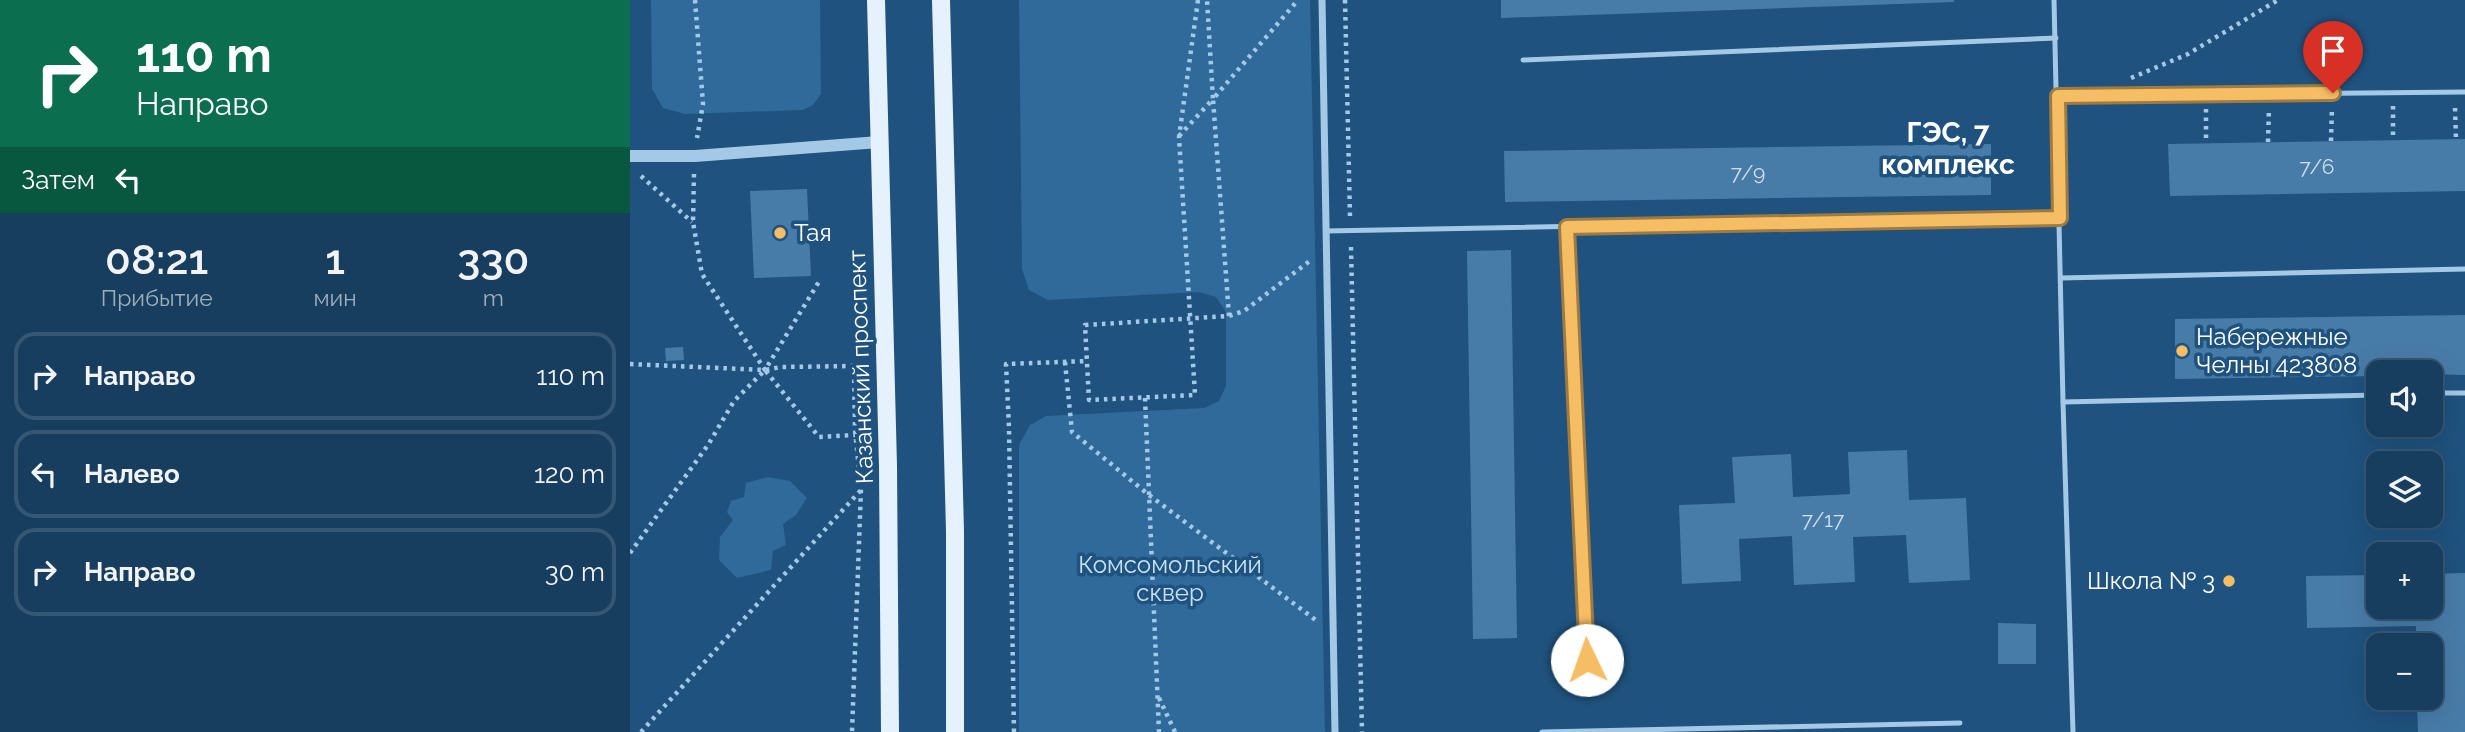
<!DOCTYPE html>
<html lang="ru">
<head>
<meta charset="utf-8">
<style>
  body { margin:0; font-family:Raleway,sans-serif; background:#204564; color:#f1f3f6; height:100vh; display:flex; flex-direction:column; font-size:26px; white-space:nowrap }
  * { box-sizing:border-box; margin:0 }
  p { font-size:23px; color:#9eaebc }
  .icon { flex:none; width:38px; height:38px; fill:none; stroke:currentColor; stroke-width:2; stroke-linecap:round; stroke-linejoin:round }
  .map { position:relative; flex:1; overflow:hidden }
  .drawer { display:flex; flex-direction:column; background:#173e5e; width:630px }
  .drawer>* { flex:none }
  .banner { background:#0b6e4f; color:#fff; overflow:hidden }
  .fabs { position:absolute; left:1736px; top:360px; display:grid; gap:14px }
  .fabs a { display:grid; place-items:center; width:77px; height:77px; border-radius:14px; background:#173e5e; box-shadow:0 7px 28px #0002,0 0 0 2px #365773; font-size:35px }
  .pin { position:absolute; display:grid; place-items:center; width:60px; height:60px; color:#fff; margin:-72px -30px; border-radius:50% 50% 50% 0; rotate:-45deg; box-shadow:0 0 7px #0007 }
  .pin .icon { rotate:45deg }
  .me { position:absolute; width:77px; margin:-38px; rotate:357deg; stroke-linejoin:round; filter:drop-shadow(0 0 5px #0008) }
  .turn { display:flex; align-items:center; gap:24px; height:147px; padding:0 21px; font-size:32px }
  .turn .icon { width:91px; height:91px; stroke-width:2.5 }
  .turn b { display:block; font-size:49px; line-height:60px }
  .then { display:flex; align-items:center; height:66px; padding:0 21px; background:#0003; gap:14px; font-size:26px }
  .eta { display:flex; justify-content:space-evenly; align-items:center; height:119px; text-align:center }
  .eta b { font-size:42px; font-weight:600; line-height:49px }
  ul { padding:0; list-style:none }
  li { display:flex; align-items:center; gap:21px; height:88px; margin:0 14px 10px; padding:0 7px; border:4px solid #365773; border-radius:21px }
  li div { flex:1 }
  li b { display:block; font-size:26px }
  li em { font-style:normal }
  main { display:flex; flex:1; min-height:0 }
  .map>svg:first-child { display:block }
</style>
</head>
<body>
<main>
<section class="drawer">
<div class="banner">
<div class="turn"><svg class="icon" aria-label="right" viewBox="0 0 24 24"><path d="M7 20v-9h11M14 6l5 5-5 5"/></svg><div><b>110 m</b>Направо</div></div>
<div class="then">Затем<svg class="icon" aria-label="left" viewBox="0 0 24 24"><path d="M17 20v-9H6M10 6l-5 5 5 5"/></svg></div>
</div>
<div class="eta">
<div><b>08:21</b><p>Прибытие</p></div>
<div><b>1</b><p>мин</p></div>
<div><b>330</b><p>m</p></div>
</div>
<ul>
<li><svg class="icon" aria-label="right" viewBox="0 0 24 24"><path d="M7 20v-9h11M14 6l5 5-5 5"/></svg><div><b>Направо</b></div><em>110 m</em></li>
<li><svg class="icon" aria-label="left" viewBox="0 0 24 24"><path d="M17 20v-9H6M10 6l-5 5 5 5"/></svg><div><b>Налево</b></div><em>120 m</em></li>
<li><svg class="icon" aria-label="right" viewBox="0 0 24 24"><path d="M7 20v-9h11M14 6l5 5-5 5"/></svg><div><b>Направо</b></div><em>30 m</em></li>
</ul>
</section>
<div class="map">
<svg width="1835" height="732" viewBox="0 0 1835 732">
  <rect width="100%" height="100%" fill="#1f527e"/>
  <!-- green -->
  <g fill="#2f6a9b">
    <polygon points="21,0 190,0 191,94 183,105 173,110 55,114 33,108 22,89"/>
    <polygon points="389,0 680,0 695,732 389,732 389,445 400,425 416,416 574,408 589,401 596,386 596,312 586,297 569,292 418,300 399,290 392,269"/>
    <polygon points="138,477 160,481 177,498 166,515 153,524 156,545 143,551 141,570 107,578 89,560 90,537 103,520 97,512 101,501 114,497 116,483"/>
  </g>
  <!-- building -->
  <g fill="#487ca8">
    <polygon points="871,0 1324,0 1324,2 871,18"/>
    <polygon points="1835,139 1835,191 1540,196 1538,144"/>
    <polygon points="1361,144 1361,195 875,202 874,151"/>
    <polygon points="177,189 181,276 124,278 120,191"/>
    <polygon points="881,250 887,638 843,639 837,251"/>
    <polygon points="1835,315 1835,375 1748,373 1748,376 1545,379 1545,319"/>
    <polygon points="53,347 54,360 36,361 35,348"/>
    <polygon points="1277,450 1279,500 1336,498 1340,580 1279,583 1276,535 1223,537 1225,582 1164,585 1162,536 1109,539 1111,581 1052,584 1049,505 1105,503 1102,457 1161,454 1163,497 1220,494 1218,452"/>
    <polygon points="1835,573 1835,732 1788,732 1787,698 1801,698 1801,646 1786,646 1786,626 1677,628 1676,576 1748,575 1748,607 1801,607 1801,574"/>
    <polygon points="1368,623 1406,624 1406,664 1368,664"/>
  </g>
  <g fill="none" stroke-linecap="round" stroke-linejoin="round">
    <!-- path -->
    <g stroke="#a3c9e7" stroke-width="4.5" stroke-dasharray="3.5 5" stroke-linecap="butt">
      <polyline points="65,0 73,104 67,138"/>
      <polyline points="568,0 549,137 565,395 459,400 455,325 599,316 614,311 681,260"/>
      <polyline points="715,0 720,217"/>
      <polyline points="1501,78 1558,54 1648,0"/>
      <polyline points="1763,106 1763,140"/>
      <polyline points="1825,108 1826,139"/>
      <polyline points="1576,109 1576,143"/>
      <polyline points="549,136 583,99 577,0"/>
      <polyline points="1701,141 1702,107"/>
      <polyline points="1638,142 1639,108"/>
      <polyline points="64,174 63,222 72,274 135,370 190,280"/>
      <polyline points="11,176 62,222"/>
      <polyline points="721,247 732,732"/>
      <polyline points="599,316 583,99 668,0"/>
      <polyline points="435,362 442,432 519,495 687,621"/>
      <polyline points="0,364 135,370 151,367 224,366 225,430 231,489 222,732"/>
      <polyline points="515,398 529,732"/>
      <polyline points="0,553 78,445 104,401 135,370 189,437 225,435"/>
      <polyline points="529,698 545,732"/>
      <polyline points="11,732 231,490"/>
      <polyline points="384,732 379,428 376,364 457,361"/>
    </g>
    <!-- service -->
    <g stroke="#a3c9e7" stroke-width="5">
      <polyline points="1424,0 1433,402 1443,732"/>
      <polyline points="893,60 1426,38"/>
      <polyline points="1428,96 1835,92"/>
      <polyline points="937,227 957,660"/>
      <polyline points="696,231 1430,217"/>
      <polyline points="1431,278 1835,269"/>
      <polyline points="1801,393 1835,393"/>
      <polyline points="1433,402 1748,395"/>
      <polyline points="912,732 1330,723"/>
    </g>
    <!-- minor -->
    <polyline stroke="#a3c9e7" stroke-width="7" points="692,0 705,732"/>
    <!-- tertiary -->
    <polyline stroke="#a3c9e7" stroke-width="12" points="0,156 65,156 249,142"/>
    <!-- primary -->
    <g stroke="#e5f1fd" stroke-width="18">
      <polyline points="246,0 258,466 260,732"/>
      <polyline points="311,0 325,531 325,732"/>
    </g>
  </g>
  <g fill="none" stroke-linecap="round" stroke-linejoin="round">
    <!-- route casing -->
    <g stroke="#9f7b41" stroke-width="18">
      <polyline id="route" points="957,660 937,227 1430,218 1428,96 1703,93"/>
    </g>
    <!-- route -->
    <use href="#route" stroke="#f5bd64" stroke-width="12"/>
  </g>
  <!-- markers -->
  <g fill="#f5bd64" stroke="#1f527e" stroke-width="2.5">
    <circle cx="150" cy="233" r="7"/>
    <circle cx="1552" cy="351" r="7"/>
    <circle cx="1599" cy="581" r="7"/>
  </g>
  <g text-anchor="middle" stroke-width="7" stroke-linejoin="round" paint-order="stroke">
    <!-- number labels -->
    <g font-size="21" fill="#d1dee9">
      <text x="1687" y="174">7/6</text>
      <text x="1118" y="180">7/9</text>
      <text x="1193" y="527">7/17</text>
    </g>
    <!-- poi labels -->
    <g font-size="24" fill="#fff" stroke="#1f527e" text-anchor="start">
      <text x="164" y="241">Тая</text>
      <text x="1566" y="345">Набережные<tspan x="1566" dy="28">Челны 423808</tspan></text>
      <text x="1585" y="589" text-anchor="end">Школа № 3</text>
    </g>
    <!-- street labels -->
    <g font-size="24" fill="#fff" stroke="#1f527e">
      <text transform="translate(231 367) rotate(-92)" y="8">Казанский проспект</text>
    </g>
    <!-- park labels -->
    <g font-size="24" fill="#c7e1f6" stroke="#1f527e">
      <text x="540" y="573">Комсомольский<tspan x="540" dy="28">сквер</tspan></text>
    </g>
    <!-- quarter labels -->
    <g font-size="28" font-weight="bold" fill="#fff" stroke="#1f527e">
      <text x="1318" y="142">ГЭС, 7<tspan x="1318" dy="32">комплекс</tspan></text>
    </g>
  </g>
</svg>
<div class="fabs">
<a><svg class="icon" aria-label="sound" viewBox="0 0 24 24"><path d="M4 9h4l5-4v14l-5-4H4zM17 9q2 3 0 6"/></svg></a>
<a><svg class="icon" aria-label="layers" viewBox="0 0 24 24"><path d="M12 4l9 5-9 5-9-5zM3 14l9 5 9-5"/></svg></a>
<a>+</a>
<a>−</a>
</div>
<div class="pin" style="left:1703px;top:93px;background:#d93025"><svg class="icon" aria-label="arrive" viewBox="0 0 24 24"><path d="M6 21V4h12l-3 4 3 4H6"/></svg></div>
<svg class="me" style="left:957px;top:660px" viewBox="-20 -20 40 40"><circle r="19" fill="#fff"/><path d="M0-13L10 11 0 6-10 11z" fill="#f5bd64"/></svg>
</div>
</main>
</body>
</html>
